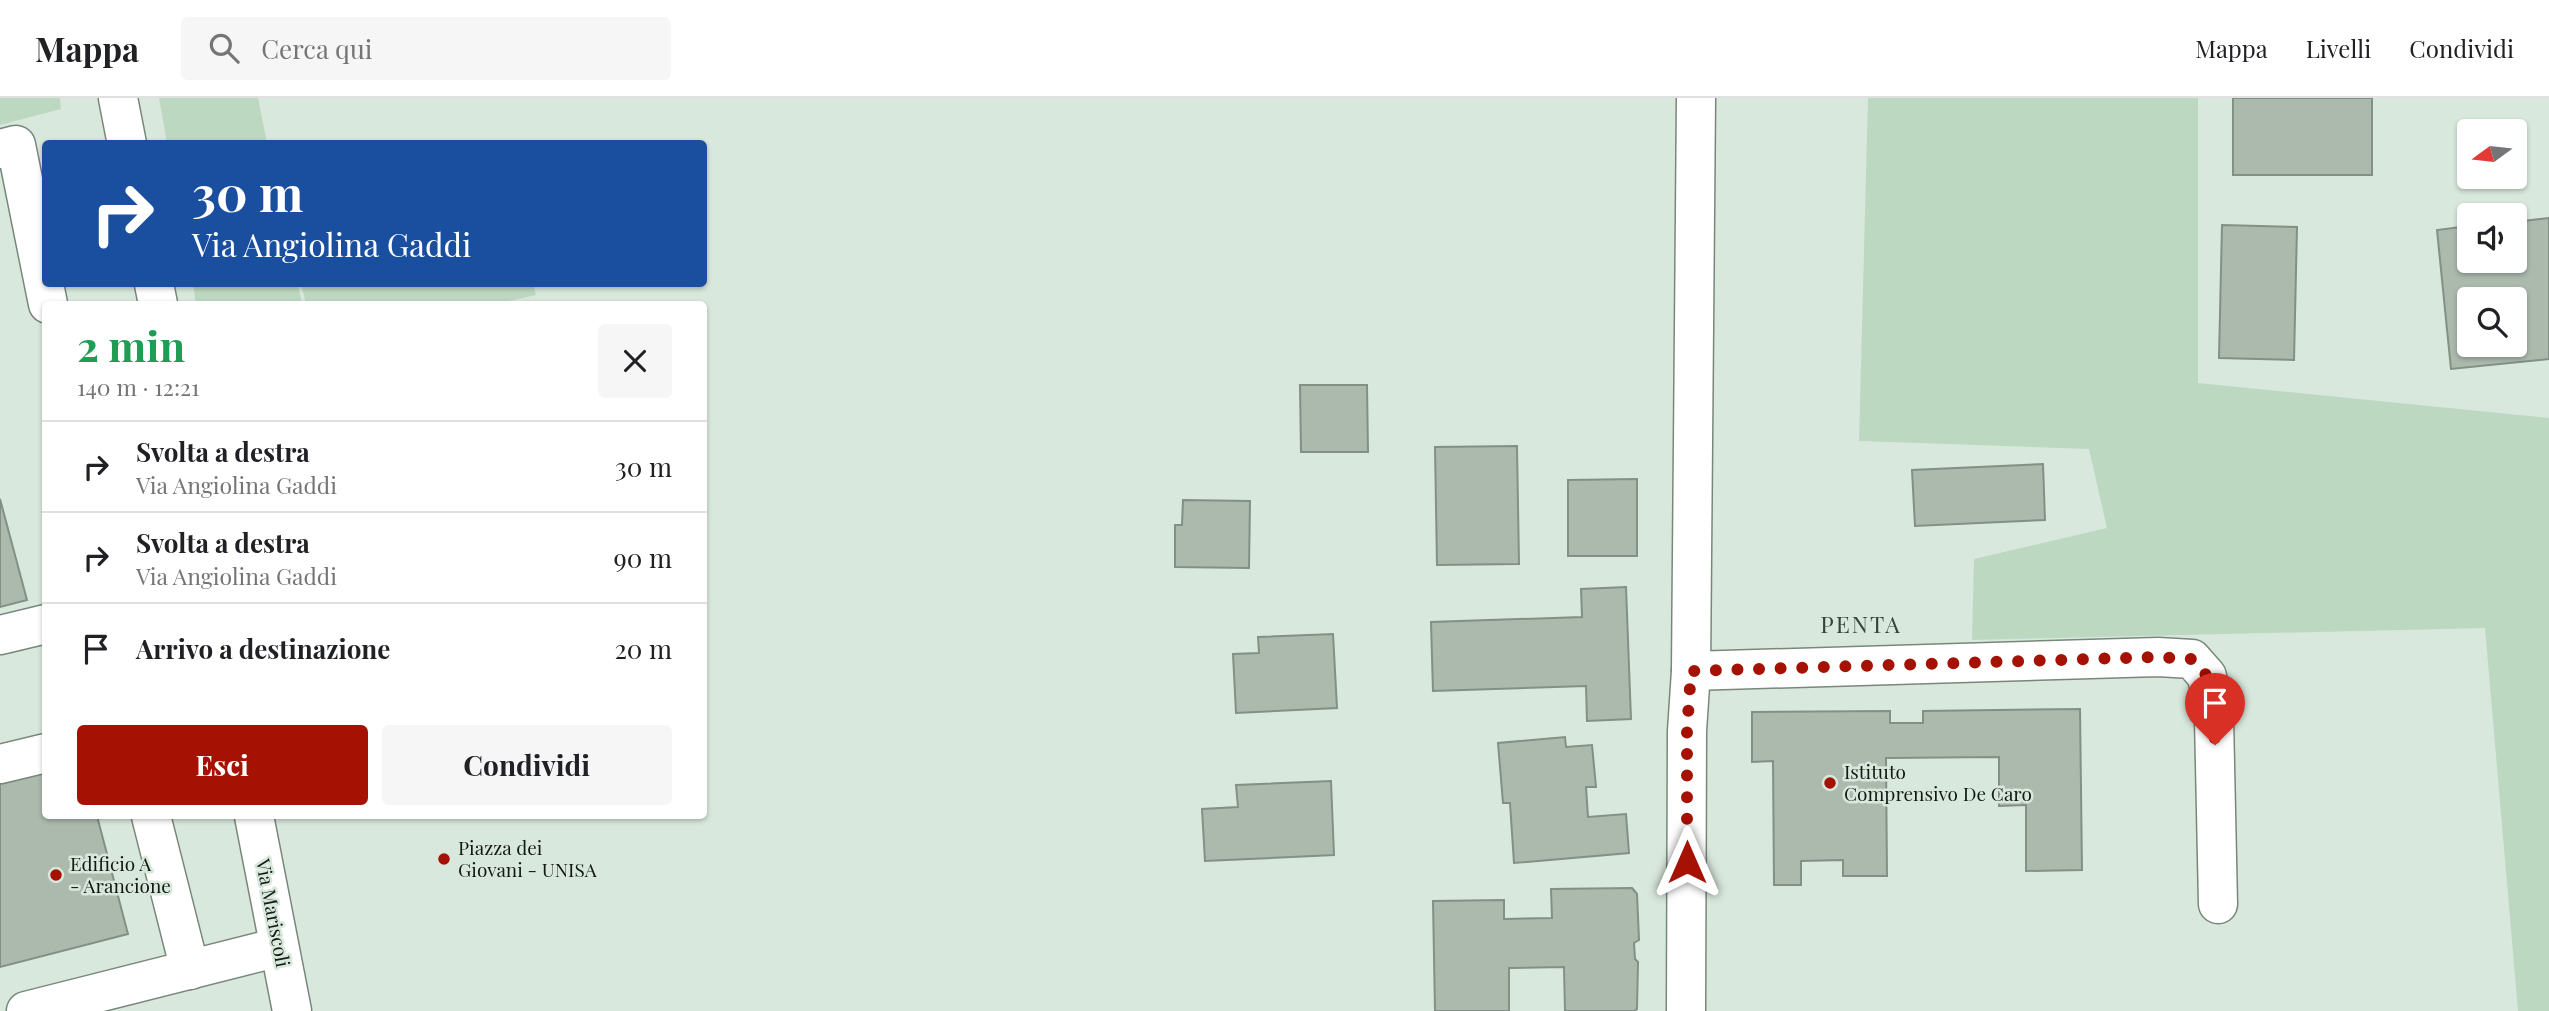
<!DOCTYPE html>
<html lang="it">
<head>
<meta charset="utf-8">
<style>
  body { margin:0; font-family:"Playfair Display",serif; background:#f6f6f6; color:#202124; height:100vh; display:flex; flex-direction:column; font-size:26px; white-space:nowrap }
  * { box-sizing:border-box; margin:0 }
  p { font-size:23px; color:#757577 }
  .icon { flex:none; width:38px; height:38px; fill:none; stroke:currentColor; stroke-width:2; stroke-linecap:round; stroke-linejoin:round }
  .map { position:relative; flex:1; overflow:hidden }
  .panel { position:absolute; left:42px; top:203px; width:665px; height:518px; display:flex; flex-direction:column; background:#fff; border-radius:7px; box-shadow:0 2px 5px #0004 }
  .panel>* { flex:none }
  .top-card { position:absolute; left:42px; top:42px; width:665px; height:147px; border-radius:7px; box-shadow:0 2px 5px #0004; background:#1a4fa0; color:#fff; overflow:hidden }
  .needle { width:46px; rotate:255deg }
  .controls { position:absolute; left:2457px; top:21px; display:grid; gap:14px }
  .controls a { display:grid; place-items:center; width:70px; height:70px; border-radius:7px; background:#fff; box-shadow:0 2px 5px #0004; font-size:35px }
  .pin { position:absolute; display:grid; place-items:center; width:60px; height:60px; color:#fff; margin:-72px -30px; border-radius:50% 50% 50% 0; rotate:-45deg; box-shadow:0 0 7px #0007 }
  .pin .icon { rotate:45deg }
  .me { position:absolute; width:77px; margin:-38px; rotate:0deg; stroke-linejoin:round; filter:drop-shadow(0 0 5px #0008) }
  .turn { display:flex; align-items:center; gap:24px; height:147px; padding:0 35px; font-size:32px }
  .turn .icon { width:91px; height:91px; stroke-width:2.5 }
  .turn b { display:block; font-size:49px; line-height:60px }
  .round { display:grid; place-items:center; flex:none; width:74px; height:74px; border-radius:7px; background:#f6f6f6 }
  .head { display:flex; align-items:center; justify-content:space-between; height:119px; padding:0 35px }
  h1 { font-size:42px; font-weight:700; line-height:52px; color:#1e9e55 }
  .action { display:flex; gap:14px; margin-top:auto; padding:14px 35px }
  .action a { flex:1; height:80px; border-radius:7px; background:#a51103; color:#fff; font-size:28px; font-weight:700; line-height:80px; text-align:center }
  .action a+a { background:#f6f6f6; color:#202124 }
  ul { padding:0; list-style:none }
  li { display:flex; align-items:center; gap:21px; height:91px; padding:0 35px; border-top:2px solid #e0e0e0 }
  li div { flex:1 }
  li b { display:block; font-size:26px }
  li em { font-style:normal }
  header { display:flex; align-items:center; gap:42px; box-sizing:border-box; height:98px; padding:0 35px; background:#fff; border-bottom:2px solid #e0e0e0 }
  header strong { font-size:33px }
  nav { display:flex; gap:38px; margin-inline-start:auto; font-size:24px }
  .search { width:490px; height:63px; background:#f6f6f6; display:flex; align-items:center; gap:18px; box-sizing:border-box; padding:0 24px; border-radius:7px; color:#757577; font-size:26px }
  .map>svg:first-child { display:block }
</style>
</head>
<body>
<header>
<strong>Mappa</strong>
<div class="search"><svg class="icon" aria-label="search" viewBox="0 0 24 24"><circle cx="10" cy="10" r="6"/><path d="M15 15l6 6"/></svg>Cerca qui</div>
<nav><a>Mappa</a><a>Livelli</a><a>Condividi</a></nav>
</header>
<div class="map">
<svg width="2549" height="913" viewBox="0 0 2549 913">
  <rect width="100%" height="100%" fill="#d9e8dc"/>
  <!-- green -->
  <g fill="#bdd8c1">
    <polygon points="0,0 60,0 61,11 0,27"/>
    <polygon points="159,0 258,0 267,45 167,45"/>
    <polygon points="1868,0 2198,0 2198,285 2549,320 2549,913 2518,913 2485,530 1972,542 1974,461 2107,430 2089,351 1859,343"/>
    <polygon points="193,186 298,186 302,206 196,206"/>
    <polygon points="301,186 533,186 536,197 495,206 306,206"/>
  </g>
  <!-- building -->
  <g fill="#acbaae" stroke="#829085" stroke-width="2" fill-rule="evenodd">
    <rect x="2233" y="0" width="139" height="77"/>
    <path d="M 2549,120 L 2549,261 L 2451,271 L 2437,132 L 2469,128 L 2469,163 L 2515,163 L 2515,124 ZM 2469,201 L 2515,201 L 2515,247 L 2469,247 Z"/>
    <polygon points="2222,127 2297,129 2294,262 2219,260"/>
    <polygon points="1300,287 1367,287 1368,354 1301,354"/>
    <polygon points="1517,348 1519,466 1437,467 1435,349"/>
    <polygon points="2043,366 2045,422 1915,428 1912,372"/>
    <polygon points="1637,381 1637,458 1568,458 1568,382"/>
    <polygon points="0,401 27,502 0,509"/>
    <polygon points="1183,402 1250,403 1249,470 1175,469 1175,427 1182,427"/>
    <polygon points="1626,489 1631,621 1587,623 1586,588 1433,593 1431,524 1582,519 1581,491"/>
    <polygon points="1333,536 1337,610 1236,615 1233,556 1259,555 1258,539"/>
    <polygon points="2080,611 2082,772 2026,773 2026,707 1999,708 1999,659 1886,660 1887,778 1843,778 1843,762 1801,763 1801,787 1774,787 1773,663 1752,664 1752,614 1890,613 1890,625 1923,625 1923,613"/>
    <polygon points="1565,639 1566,649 1592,647 1596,689 1586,689 1588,719 1626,716 1629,755 1514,765 1510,705 1503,705 1498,645"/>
    <polygon points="46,674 46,718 97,718 128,836 0,869 0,686"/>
    <polygon points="1331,683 1334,757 1205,763 1202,711 1238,709 1236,687"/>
    <polygon points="1632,790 1637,796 1639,842 1634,845 1635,861 1638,864 1637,911 1634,913 1565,913 1564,869 1509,870 1509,913 1435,913 1433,803 1504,802 1504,821 1552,820 1551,791"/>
  </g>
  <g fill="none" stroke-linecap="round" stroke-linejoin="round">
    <!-- minor casing -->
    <g stroke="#79877b" stroke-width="41">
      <g id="minor">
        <polyline points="118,0 127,46"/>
        <polyline points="0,51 16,47 48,206"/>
        <polyline points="154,186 158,206"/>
        <polyline points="0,537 46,526"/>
        <polyline points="1691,573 2158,559 2192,561 2207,578 2214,620 2218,806"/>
        <polyline points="0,666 46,655"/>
        <polyline points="151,718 190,872"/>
        <polyline points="254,718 292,913"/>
        <polyline points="26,913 279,849"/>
        <polyline points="1686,913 1687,633 1691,573 1696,0"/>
      </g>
    </g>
    <!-- minor -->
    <use href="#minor" stroke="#fff" stroke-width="38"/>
  </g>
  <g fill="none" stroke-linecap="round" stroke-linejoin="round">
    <!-- route -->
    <polyline stroke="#a51103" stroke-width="12" stroke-dasharray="0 21.6" points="1687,764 1687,633 1691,573 2158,559 2192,561 2207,578 2214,620 2215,647"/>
  </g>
  <!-- markers -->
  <g fill="#a51103" stroke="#d9e8dc" stroke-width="2.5">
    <circle cx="1830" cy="685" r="7"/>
    <circle cx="444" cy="761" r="7"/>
    <circle cx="56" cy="777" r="7"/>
  </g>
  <g text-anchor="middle" stroke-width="5" stroke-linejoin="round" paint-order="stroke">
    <!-- poi labels -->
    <g font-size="19" fill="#131914" stroke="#d9e8dc" text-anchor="start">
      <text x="1844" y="681">Istituto<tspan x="1844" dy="22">Comprensivo De Caro</tspan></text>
      <text x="458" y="757">Piazza dei<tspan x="458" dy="22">Giovani - UNISA</tspan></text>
      <text x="70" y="773">Edificio A<tspan x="70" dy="22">- Arancione</tspan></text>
    </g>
    <!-- street labels -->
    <g font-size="19" fill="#131914" stroke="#d9e8dc">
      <text transform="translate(273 815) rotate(79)" y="7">Via Mariscoli</text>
    </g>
    <!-- quarter labels -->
    <g font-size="23" letter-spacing="2" fill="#374339" stroke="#d9e8dc">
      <text x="1861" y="535">PENTA</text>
    </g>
  </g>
</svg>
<div class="controls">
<a><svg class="needle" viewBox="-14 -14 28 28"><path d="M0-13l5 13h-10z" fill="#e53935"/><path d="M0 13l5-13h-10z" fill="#757577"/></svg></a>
<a><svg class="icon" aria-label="sound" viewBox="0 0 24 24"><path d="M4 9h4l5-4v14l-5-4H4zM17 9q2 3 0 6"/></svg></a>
<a><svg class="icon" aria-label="search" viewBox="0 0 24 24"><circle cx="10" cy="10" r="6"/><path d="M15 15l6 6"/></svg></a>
</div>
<div class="pin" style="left:2215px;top:647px;background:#d93025"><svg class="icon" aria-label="arrive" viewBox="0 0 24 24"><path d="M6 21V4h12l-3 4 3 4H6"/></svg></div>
<svg class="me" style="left:1687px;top:764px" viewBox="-20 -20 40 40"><path d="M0-17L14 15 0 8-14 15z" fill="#a51103" stroke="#fff" stroke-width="4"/></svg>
<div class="top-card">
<div class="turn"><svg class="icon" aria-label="right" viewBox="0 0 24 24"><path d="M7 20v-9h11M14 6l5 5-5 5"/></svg><div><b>30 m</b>Via Angiolina Gaddi</div></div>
</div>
<section class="panel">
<div class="head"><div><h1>2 min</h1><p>140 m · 12:21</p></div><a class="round"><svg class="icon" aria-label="close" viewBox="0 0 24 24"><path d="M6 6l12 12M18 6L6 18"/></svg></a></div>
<ul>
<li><svg class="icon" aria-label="right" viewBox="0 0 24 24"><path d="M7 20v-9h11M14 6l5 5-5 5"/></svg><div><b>Svolta a destra</b><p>Via Angiolina Gaddi</p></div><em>30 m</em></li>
<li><svg class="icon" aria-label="right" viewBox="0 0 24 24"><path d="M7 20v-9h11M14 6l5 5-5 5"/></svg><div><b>Svolta a destra</b><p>Via Angiolina Gaddi</p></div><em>90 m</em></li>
<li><svg class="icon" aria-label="arrive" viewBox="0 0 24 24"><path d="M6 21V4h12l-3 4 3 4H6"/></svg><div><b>Arrivo a destinazione</b></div><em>20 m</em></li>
</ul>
<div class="action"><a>Esci</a><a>Condividi</a></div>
</section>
</div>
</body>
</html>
